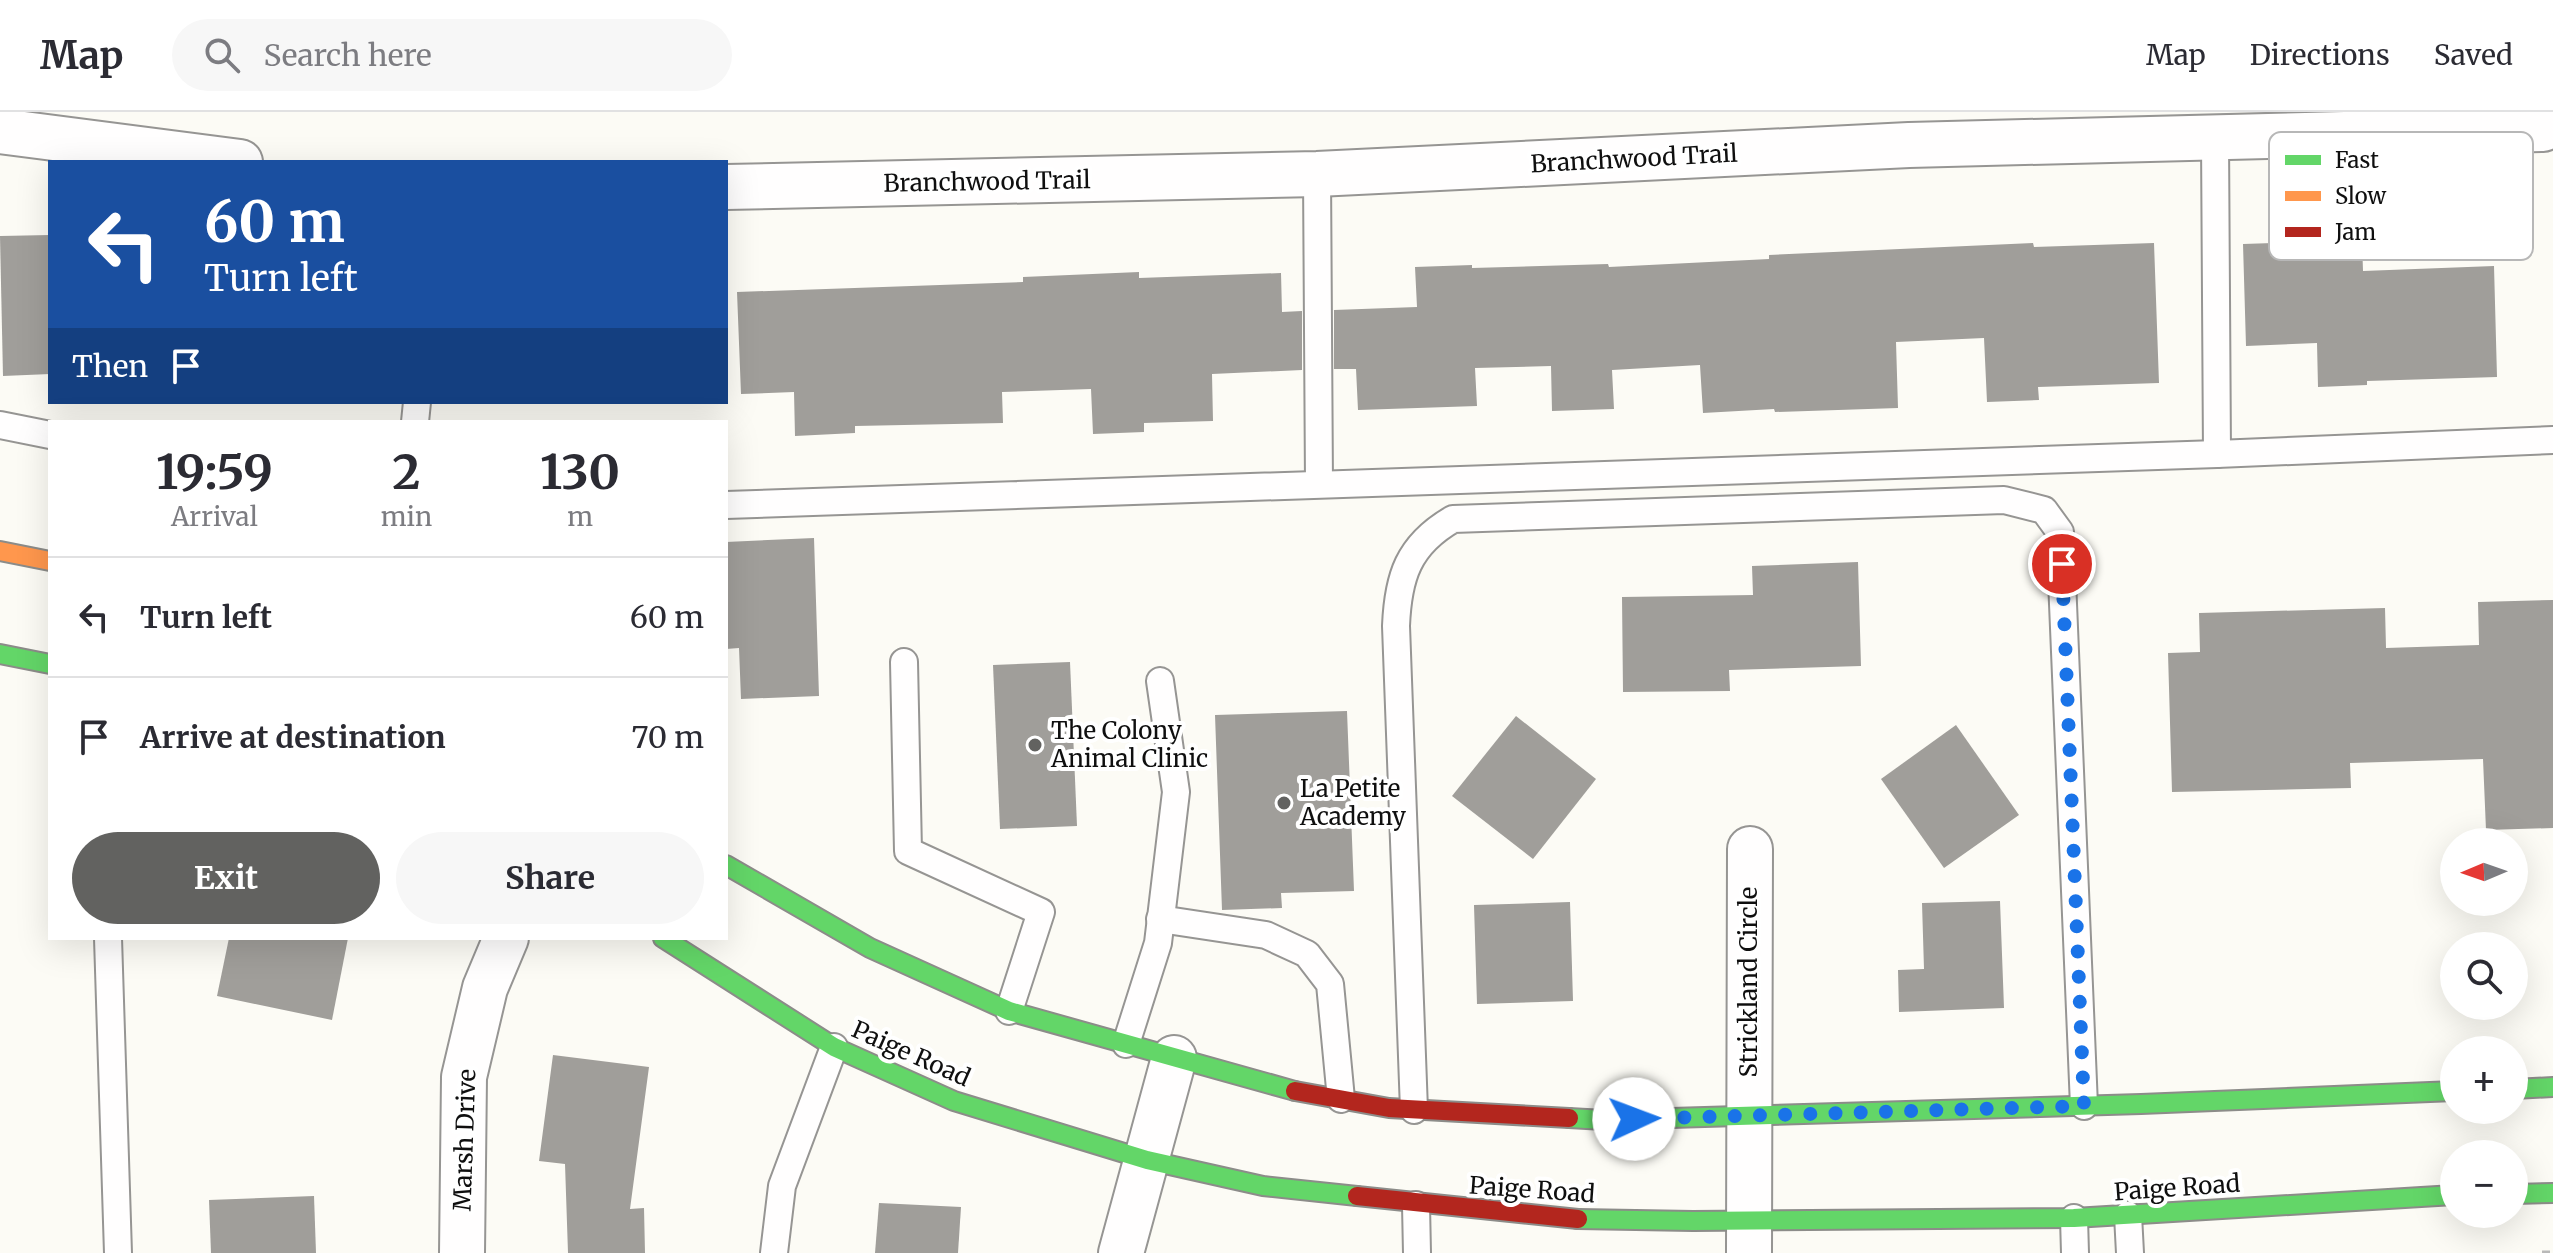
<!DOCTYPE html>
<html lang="en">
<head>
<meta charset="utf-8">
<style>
  body { margin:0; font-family:Merriweather,serif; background:#f7f7f7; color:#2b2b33; height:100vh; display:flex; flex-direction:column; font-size:30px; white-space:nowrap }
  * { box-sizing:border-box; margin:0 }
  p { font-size:26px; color:#7c7c81 }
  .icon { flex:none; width:44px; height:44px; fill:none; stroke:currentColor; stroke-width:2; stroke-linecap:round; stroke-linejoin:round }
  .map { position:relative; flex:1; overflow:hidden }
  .sheet { position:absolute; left:48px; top:308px; width:680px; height:520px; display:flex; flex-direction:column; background:#fff; border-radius:0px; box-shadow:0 8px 32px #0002 }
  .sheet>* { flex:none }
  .guide { position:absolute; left:48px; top:48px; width:680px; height:244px; border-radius:0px; box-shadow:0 8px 32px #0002; background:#1a4fa0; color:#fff; overflow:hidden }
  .needle { width:52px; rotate:268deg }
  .controls { position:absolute; left:2440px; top:716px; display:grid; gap:16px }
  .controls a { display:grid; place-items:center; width:88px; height:88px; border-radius:50%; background:#fff; box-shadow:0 8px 32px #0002; font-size:40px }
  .pin { position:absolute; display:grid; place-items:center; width:68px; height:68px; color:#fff; margin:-34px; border:4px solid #fff; border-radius:50%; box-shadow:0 2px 8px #0007 }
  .me { position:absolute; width:88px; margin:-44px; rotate:88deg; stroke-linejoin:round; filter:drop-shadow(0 0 6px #0008) }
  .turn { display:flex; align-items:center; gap:28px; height:168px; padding:0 24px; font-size:36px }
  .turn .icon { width:104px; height:104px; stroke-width:2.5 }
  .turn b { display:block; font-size:56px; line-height:68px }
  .then { display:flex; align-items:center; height:76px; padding:0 24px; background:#0003; gap:16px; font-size:30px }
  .eta { display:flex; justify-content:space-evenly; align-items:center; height:136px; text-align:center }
  .eta b { font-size:48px; font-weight:700; line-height:56px }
  .action { display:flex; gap:16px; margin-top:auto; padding:16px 24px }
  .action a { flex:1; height:92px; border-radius:48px; background:#626260; color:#fff; font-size:32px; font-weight:700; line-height:92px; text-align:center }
  .action a+a { background:#f7f7f7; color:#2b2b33 }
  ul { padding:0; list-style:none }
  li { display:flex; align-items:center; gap:24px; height:120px; padding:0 24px; border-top:2px solid #e1e1e2 }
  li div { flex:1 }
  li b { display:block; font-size:30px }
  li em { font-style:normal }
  header { display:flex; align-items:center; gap:48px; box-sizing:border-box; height:112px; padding:0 40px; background:#fff; border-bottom:2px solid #e1e1e2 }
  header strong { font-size:38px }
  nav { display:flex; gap:44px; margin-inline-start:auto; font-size:28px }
  .search { width:560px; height:72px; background:#f7f7f7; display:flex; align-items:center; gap:20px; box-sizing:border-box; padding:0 28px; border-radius:44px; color:#7c7c81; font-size:30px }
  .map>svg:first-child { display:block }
</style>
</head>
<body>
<header>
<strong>Map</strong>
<div class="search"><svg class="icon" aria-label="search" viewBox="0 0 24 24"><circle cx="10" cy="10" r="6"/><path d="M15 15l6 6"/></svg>Search here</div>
<nav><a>Map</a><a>Directions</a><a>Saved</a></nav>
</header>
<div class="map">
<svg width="2553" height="1141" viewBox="0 0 2553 1141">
  <rect width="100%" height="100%" fill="#fcfbf5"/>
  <!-- building -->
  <g fill="#a09e9a">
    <polygon points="50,123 50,262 3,264 0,124"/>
    <polygon points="2362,128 2363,159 2494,154 2497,265 2367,269 2367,273 2318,275 2317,231 2246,234 2243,132"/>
    <polygon points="2033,131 2034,135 2154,131 2159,271 2038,275 2039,288 1987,290 1984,226 1896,230 1898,296 1775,300 1774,297 1703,301 1700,253 1612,258 1614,297 1552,299 1551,254 1475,256 1477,294 1358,298 1356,257 1334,257 1334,198 1417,195 1415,155 1472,153 1472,156 1608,152 1609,155 1769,147 1769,143"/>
    <polygon points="1139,160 1139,166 1281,161 1282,200 1302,199 1302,258 1212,262 1213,309 1144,311 1144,320 1093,322 1091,277 1002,280 1003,311 855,314 855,321 795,324 794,280 741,282 737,180 1023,170 1023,165"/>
    <polygon points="814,426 819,584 741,587 739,536 726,537 726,430"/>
    <polygon points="1858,450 1861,554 1729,558 1730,579 1623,580 1622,485 1753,483 1752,454"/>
    <polygon points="2553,488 2553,716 2486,718 2483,647 2350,651 2351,676 2172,680 2168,541 2200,540 2199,501 2385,496 2386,536 2479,533 2478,490"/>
    <polygon points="1070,550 1077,714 1000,717 993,553"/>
    <polygon points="1347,599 1354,779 1281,781 1282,796 1222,798 1215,603"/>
    <polygon points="1516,604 1596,667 1533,747 1452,684"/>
    <polygon points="1956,613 2019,703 1944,756 1881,667"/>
    <polygon points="2000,789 2004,896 1899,900 1898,858 1924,857 1922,791"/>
    <polygon points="1570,790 1573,889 1477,892 1474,793"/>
    <polygon points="229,826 348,826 332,908 217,884"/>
    <polygon points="553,943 649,955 630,1097 644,1096 645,1141 568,1141 565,1052 539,1049"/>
    <polygon points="314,1084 316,1141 211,1141 209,1088"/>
    <polygon points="879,1091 961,1095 958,1141 875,1141"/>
  </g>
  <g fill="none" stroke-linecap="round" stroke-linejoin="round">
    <!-- lane casing -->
    <g stroke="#969593" stroke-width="30">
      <g id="lane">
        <polyline points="2215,27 2217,342 2553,328"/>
        <polyline points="1317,62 1319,372"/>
        <polyline points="415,310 417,290"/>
        <polyline points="0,313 50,323"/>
        <polyline points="726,393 2217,342"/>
        <polyline points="904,550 908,739 1041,800 1009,899"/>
        <polyline points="1160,807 1266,823 1307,842 1330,872 1341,987"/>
        <polyline points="108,826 118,1141"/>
        <polyline points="1126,932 1158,831 1176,680 1160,569"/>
        <path d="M 1414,998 L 1396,514 C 1398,465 1408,433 1453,407 L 2004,388 L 2044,398 L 2060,420 L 2084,994"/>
        <polyline points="1416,1093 1417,1141"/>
        <polyline points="2128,1103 2130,1141"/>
        <polyline points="2074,1106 2075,1141"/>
        <polyline points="774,1141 782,1074 834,935"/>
      </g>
    </g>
    <!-- street casing -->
    <g stroke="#969593" stroke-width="48">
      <g id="street">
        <polyline points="0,19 240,50"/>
        <polyline points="726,75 1317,62 1909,33 2543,17 2542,0"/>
        <polyline points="462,1141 464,965 485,876 506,826"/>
        <polyline points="1121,1141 1174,946"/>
        <polyline points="1749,1141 1750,737"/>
      </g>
    </g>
    <!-- fast casing -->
    <g stroke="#8c8c89" stroke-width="22">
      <g id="fast">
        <polyline points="0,542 50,552"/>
        <polyline points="726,753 870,836 1009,899 1295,979"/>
        <polyline points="663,826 834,935 954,989 1147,1048 1263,1074 1357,1084"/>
        <polyline points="2514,977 2553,975"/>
        <polyline points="1569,1006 1604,1008 2141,992 2454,979"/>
        <polyline points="2514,1082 2553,1081"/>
        <polyline points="1578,1107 1693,1109 2074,1106 2454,1083"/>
      </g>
    </g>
    <!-- slow casing -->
    <g stroke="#8c8c89" stroke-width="22">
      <polyline id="slow" points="0,439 50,449"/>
    </g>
    <!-- jam casing -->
    <g stroke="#8c8c89" stroke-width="22">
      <g id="jam">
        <polyline points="1295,979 1389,996 1569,1006"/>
        <polyline points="1357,1084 1578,1107"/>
      </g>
    </g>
    <!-- path -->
    <polyline stroke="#b9b9b8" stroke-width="5" stroke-dasharray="8 4" stroke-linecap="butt" points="2542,1141 2553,1141"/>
    <!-- lane -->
    <use href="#lane" stroke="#fffefe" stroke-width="26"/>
    <!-- street -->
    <use href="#street" stroke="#fffefe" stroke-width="44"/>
    <!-- fast -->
    <use href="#fast" stroke="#63d668" stroke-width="18"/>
    <!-- slow -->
    <use href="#slow" stroke="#ff974d" stroke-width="18"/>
    <!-- jam -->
    <use href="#jam" stroke="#b3261e" stroke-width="18"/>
  </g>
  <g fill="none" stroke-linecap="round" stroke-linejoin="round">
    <!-- route -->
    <polyline stroke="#1a73e8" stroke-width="14" stroke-dasharray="0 25.2" points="1634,1007 2084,994 2062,452"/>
  </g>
  <!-- markers -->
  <g fill="#626260" stroke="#fff" stroke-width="3">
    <circle cx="1035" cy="633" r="8"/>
    <circle cx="1284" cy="691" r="8"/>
  </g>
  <g text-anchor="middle" stroke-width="8" stroke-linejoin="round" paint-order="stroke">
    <!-- street labels -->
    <g font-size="24" fill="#0f0f0f" stroke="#fff">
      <text transform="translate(1634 47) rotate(-3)" y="8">Branchwood Trail</text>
      <text transform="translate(987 70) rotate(-1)" y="8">Branchwood Trail</text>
      <text transform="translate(1749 870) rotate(-90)" y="8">Strickland Circle</text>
      <text transform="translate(911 942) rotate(24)" y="8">Paige Road</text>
      <text transform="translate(465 1028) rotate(-88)" y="8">Marsh Drive</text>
      <text transform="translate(2177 1076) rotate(-4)" y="8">Paige Road</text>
      <text transform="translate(1532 1078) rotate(4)" y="8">Paige Road</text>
    </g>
    <!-- poi labels -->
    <g font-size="24" fill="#0f0f0f" stroke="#fff" text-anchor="start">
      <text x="1051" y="627">The Colony<tspan x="1051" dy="28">Animal Clinic</tspan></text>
      <text x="1300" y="685">La Petite<tspan x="1300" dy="28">Academy</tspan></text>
    </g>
  </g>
  <!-- legend -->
  <rect x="2269" y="20" width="264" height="128" rx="12" fill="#fff" stroke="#b7b7b7" stroke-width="2"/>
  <rect x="2285" y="43" width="36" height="10" fill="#63d668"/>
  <rect x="2285" y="79" width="36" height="10" fill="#ff974d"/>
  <rect x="2285" y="115" width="36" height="10" fill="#b3261e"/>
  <g font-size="22" fill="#0f0f0f">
    <text x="2335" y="56">Fast</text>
    <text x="2335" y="92">Slow</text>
    <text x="2335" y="128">Jam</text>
  </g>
</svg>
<div class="controls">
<a><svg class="needle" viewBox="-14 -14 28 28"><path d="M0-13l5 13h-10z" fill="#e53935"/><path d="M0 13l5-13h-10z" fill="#7c7c81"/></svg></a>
<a><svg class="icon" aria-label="search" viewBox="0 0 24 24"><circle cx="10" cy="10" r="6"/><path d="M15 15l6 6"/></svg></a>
<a>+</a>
<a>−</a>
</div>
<div class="pin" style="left:2062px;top:452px;background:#d93025"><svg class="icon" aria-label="arrive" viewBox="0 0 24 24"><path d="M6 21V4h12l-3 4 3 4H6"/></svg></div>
<svg class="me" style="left:1634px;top:1007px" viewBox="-20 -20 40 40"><circle r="19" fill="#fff"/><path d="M0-13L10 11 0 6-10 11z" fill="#1a73e8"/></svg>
<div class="guide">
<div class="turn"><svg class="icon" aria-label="left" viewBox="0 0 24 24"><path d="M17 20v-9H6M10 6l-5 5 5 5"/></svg><div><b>60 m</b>Turn left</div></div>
<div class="then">Then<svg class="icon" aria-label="arrive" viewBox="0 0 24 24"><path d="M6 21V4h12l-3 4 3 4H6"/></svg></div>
</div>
<section class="sheet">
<div class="eta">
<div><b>19:59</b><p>Arrival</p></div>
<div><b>2</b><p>min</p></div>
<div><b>130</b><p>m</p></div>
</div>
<ul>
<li><svg class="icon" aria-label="left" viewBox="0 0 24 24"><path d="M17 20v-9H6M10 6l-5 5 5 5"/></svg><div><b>Turn left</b></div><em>60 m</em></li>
<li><svg class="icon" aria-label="arrive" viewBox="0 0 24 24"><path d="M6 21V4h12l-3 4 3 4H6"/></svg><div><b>Arrive at destination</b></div><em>70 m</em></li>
</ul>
<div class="action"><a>Exit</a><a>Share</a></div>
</section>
</div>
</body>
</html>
